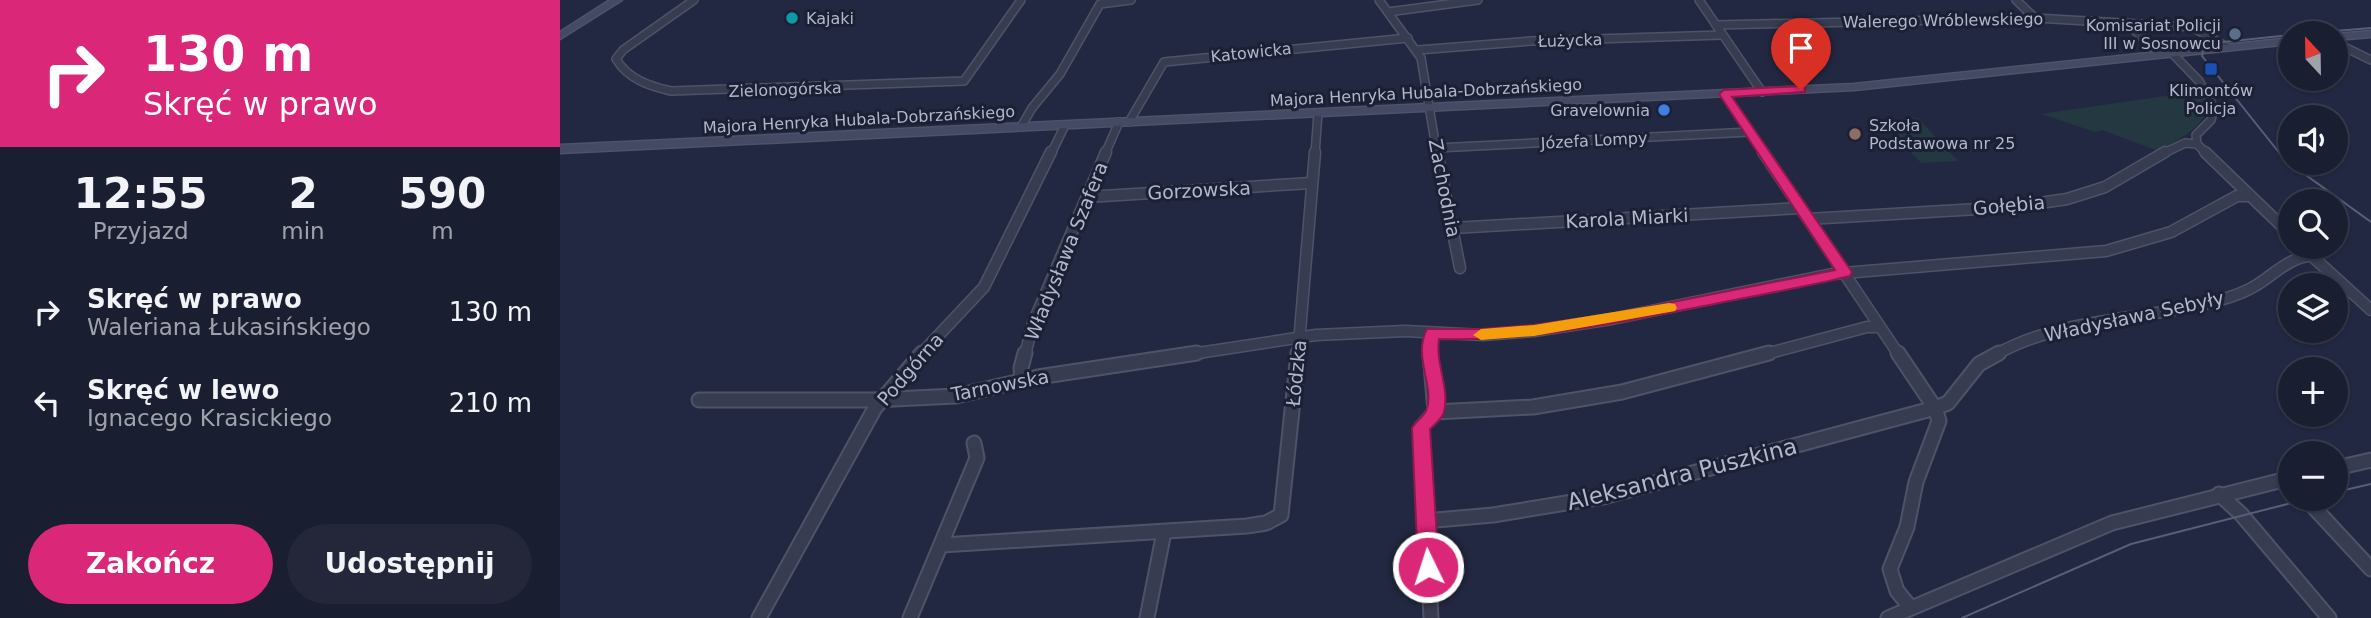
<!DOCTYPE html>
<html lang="pl">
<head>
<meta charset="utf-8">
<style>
  body { margin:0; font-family:"DejaVu Sans",sans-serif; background:#232739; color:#f1f3f6; height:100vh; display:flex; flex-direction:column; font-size:26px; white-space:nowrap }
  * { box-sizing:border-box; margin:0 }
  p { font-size:23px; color:#9fa2ab }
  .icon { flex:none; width:38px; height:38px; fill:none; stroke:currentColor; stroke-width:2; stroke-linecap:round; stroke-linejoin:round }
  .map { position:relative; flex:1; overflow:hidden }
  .sheet { display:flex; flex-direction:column; background:#1a1e31; width:560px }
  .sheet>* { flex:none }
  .guide { background:#db2777; color:#fff; overflow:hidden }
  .needle { width:46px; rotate:338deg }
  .buttons { position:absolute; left:1718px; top:21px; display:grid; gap:14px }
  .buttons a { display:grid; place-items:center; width:70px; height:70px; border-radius:50%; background:#1a1e31; box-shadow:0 2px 5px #0004,0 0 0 2px #383c4d; font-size:35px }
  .pin { position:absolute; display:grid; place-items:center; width:60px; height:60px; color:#fff; margin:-72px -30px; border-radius:50% 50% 50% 0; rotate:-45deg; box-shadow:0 0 7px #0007 }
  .pin .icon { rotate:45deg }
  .me { position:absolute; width:77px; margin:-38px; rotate:356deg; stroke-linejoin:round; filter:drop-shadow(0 0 5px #0008) }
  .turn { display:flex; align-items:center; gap:24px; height:147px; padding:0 28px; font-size:32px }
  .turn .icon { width:91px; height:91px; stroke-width:2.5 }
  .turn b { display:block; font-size:49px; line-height:60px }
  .eta { display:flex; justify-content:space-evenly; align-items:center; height:119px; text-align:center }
  .eta b { font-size:42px; font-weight:800; line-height:49px }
  .action { display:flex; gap:14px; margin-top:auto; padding:14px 28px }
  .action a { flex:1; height:80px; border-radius:42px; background:#db2777; color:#fff; font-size:28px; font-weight:800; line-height:80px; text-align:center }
  .action a+a { background:#232739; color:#f1f3f6 }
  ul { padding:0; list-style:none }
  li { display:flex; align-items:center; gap:21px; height:91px; padding:0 28px }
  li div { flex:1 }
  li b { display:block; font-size:26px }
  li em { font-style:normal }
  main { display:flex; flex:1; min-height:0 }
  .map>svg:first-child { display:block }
</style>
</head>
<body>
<main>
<section class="sheet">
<div class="guide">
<div class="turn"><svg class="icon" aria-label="right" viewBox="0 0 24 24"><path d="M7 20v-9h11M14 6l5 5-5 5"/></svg><div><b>130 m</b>Skręć w prawo</div></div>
</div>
<div class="eta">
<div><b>12:55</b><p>Przyjazd</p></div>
<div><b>2</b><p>min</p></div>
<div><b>590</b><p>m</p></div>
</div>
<ul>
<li><svg class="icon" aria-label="right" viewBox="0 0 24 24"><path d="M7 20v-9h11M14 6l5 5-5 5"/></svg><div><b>Skręć w prawo</b><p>Waleriana Łukasińskiego</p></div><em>130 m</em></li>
<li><svg class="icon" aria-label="left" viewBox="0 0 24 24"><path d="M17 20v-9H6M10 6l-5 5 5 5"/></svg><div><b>Skręć w lewo</b><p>Ignacego Krasickiego</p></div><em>210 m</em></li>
</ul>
<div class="action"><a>Zakończ</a><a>Udostępnij</a></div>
</section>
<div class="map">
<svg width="1811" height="618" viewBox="0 0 1811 618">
  <rect width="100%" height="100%" fill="#222841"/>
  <!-- green -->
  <g fill="#243842">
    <path d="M 1639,91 L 1648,106 C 1643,129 1617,140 1598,151 L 1542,130 L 1535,132 L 1481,114 Z"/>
    <polygon points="1358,118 1398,161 1361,163 1322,120"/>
  </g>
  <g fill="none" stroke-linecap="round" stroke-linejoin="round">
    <!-- street-far2 casing -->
    <g stroke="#4f5368" stroke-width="10">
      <g id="street-far2">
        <path d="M 134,0 L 63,50 L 56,59 C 68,79 89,86 111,91 L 404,81 L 461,0"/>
        <polyline points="819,0 861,58 877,154"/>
        <polyline points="1139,0 1202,92"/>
        <polyline points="1456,0 1475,18"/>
        <polyline points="828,12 918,0"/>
        <polyline points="1568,24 1600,54"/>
        <polyline points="1156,25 1475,18 1632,27 1667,47"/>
        <polyline points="1776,43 1811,60"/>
        <polyline points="858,50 971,41 1162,35"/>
        <polyline points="1612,53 1639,81 1654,108 1651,120 1636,135 1637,144 1647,154"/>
        <polyline points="1164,94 1204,154"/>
        <polyline points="569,122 604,62 848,38"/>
        <polyline points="461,127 472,108 500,74 540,4 571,0"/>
        <polyline points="877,148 1190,132"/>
        <polyline points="491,154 505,125"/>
        <polyline points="545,154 559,122"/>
        <polyline points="755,154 758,113"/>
        <polyline points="1602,154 1625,143 1637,144"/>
      </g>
    </g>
    <!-- street-far1 casing -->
    <g stroke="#4f5368" stroke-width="13">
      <g id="street-far1">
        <polyline points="877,152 900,268"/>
        <polyline points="1203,152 1339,355"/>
        <polyline points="1645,152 1731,235"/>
        <polyline points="527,197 751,183"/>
        <polyline points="1248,219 1452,207 1507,199 1545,187 1605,152"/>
        <polyline points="893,228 1241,208"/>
        <polyline points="1742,247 1811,310"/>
        <polyline points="360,355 424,287 491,152"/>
        <polyline points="465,355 473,323 546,152"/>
        <polyline points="625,355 756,335 845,331 923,335 974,331 1052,319 1272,274 1546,251 1611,232 1677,196 1690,196"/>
        <polyline points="738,355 755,152"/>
        <polyline points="870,355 872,333"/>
        <polyline points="1202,355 1307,327 1320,327"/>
        <path d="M 1435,355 C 1504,316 1586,321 1660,300 C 1671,297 1685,292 1695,286 C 1712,276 1731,256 1751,256"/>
      </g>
    </g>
    <!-- street casing -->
    <g stroke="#4f5368" stroke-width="17">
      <g id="street">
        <polyline points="870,353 875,412 861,428 871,618"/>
        <polyline points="462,381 461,368 465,353"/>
        <polyline points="139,400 313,400 396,396 478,377 637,353"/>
        <polyline points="875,412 973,407 1062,392 1209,353"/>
        <polyline points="1776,468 1811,460"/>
        <polyline points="1659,494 1681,514 1769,618"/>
        <polyline points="1746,499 1811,569"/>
        <polyline points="865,521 933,515 1043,497 1375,408 1338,353"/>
        <polyline points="382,545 687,526 706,523 721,515 738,353"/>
        <polyline points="1351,608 1337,591 1330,569 1347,527 1356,482 1379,421 1375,408 1388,403 1419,364 1439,353"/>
        <polyline points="199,618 315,408 362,353"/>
        <polyline points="350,618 417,458 414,443"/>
        <polyline points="587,618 604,532"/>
        <polyline points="1328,618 1552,523 1731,478"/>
      </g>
    </g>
    <!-- secondary casing -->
    <g stroke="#4f5368" stroke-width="3">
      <g id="secondary">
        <polygon points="50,0 62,0 0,39 0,32"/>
        <polygon points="1811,31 1811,37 1776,40 1776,34"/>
        <polygon points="1731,38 1731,44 1294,90 0,153 0,145 1294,84"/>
      </g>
    </g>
    <!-- street-far2 -->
    <use href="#street-far2" stroke="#373c50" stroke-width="7"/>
    <!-- street-far1 -->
    <use href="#street-far1" stroke="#373c50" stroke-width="10"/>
    <!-- street -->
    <use href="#street" stroke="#373c50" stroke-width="13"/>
    <!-- secondary -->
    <use href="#secondary" fill="#444964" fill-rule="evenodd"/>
    <!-- tram -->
    <g stroke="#585e78" stroke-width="2">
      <polyline points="1752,33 1811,28"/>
      <polyline points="1731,35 1654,43 1644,47 1642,56 1725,160 1811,222"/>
      <polyline points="1776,492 1811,484"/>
      <polyline points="1402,618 1571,544 1747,499"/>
    </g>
  </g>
  <!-- route -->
  <path fill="#db2777" stroke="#8e194d" stroke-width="2" d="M 1241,86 L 1245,88 L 1245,92 L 1172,97 L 1292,272 L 1290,276 C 1242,288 1192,296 1144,306 C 1056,323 969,342 879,339 C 875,363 890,388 884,412 C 883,418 875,424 870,429 L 879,567 L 876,573 L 868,576 L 861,573 L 858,567 L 852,428 C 855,422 863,417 866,411 C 876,389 852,356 867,329 L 923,329 L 974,325 L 1052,314 L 1275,270 L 1159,94 L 1164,90 Z"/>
  <!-- slow -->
  <polygon fill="#f59e0b" points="1109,303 1115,304 1117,308 1115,311 974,336 921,340 913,335 921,329 974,325"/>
  <!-- markers -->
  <circle fill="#0f9aa8" stroke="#1c2035" stroke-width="2.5" cx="232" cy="18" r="7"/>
  <circle fill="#5c6f8a" stroke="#1c2035" stroke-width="2.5" cx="1675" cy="34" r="7"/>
  <rect fill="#1a4fb4" stroke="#1c2035" stroke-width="2.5" x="1644" y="62" width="14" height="14" rx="3.5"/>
  <circle fill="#3f7fe0" stroke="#1c2035" stroke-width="2.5" cx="1104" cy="110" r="7"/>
  <circle fill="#8d6e63" stroke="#1c2035" stroke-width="2.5" cx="1295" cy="134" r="7"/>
  <g text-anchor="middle" stroke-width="6" stroke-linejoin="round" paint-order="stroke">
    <!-- far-poi labels -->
    <g font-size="16" fill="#b3b7cb" stroke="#1c2035" text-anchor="start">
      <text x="246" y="24">Kajaki</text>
      <text x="1661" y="31" text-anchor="end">Komisariat Policji<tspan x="1661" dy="18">III w Sosnowcu</tspan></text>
      <text x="1651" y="96" text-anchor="middle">Klimontów<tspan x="1651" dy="18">Policja</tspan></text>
      <text x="1090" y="116" text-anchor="end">Gravelownia</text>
      <text x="1309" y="131">Szkoła<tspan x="1309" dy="18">Podstawowa nr 25</tspan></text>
    </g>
    <!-- far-street labels -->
    <g font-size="16" fill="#b3b7cb" stroke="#1c2035">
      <text transform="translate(1383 20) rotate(-1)" y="6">Walerego Wróblewskiego</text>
      <text transform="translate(1010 40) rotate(-2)" y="6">Łużycka</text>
      <text transform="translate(691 52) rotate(-6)" y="6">Katowicka</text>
      <text transform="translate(225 89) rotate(-2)" y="6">Zielonogórska</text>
      <text transform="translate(866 92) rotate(-3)" y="6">Majora Henryka Hubala-Dobrzańskiego</text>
      <text transform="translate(299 119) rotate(-3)" y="6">Majora Henryka Hubala-Dobrzańskiego</text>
      <text transform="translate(1034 140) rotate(-3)" y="6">Józefa Lompy</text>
    </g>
    <!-- street labels -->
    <g font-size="19" fill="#b3b7cb" stroke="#1c2035">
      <text transform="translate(885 188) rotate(79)" y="7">Zachodnia</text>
      <text transform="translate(639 190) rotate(-3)" y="7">Gorzowska</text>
      <text transform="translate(1449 205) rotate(-5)" y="7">Gołębia</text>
      <text transform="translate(1067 218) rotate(-3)" y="7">Karola Miarki</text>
      <text transform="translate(506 251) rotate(-68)" y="7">Władysława Szafera</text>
      <text transform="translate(1574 316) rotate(-12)" y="7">Władysława Sebyły</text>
      <text transform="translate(350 369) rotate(-49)" y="7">Podgórna</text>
      <text transform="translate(736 373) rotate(-84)" y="7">Łódzka</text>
      <text transform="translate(440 385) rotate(-11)" y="7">Tarnowska</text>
    </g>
    <!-- near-street labels -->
    <g font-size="23" fill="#b3b7cb" stroke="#1c2035">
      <text transform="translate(1122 474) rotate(-14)" y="8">Aleksandra Puszkina</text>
    </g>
  </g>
</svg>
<div class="buttons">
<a><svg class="needle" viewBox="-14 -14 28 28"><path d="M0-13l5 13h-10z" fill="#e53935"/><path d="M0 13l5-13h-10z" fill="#9fa2ab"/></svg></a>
<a><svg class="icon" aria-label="sound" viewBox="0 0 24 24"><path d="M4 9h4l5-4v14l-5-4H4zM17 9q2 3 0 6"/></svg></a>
<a><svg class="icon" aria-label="search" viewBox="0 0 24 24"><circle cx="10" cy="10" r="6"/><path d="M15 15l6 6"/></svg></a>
<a><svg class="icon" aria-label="layers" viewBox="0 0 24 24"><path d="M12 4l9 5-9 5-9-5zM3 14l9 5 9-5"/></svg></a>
<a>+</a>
<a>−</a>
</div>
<div class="pin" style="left:1241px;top:90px;background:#d93025"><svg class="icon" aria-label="arrive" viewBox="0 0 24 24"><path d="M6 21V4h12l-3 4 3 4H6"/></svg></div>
<svg class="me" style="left:868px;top:567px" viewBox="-20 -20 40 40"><circle r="17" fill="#db2777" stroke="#fff" stroke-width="3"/><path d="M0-11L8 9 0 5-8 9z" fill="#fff"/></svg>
</div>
</main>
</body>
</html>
